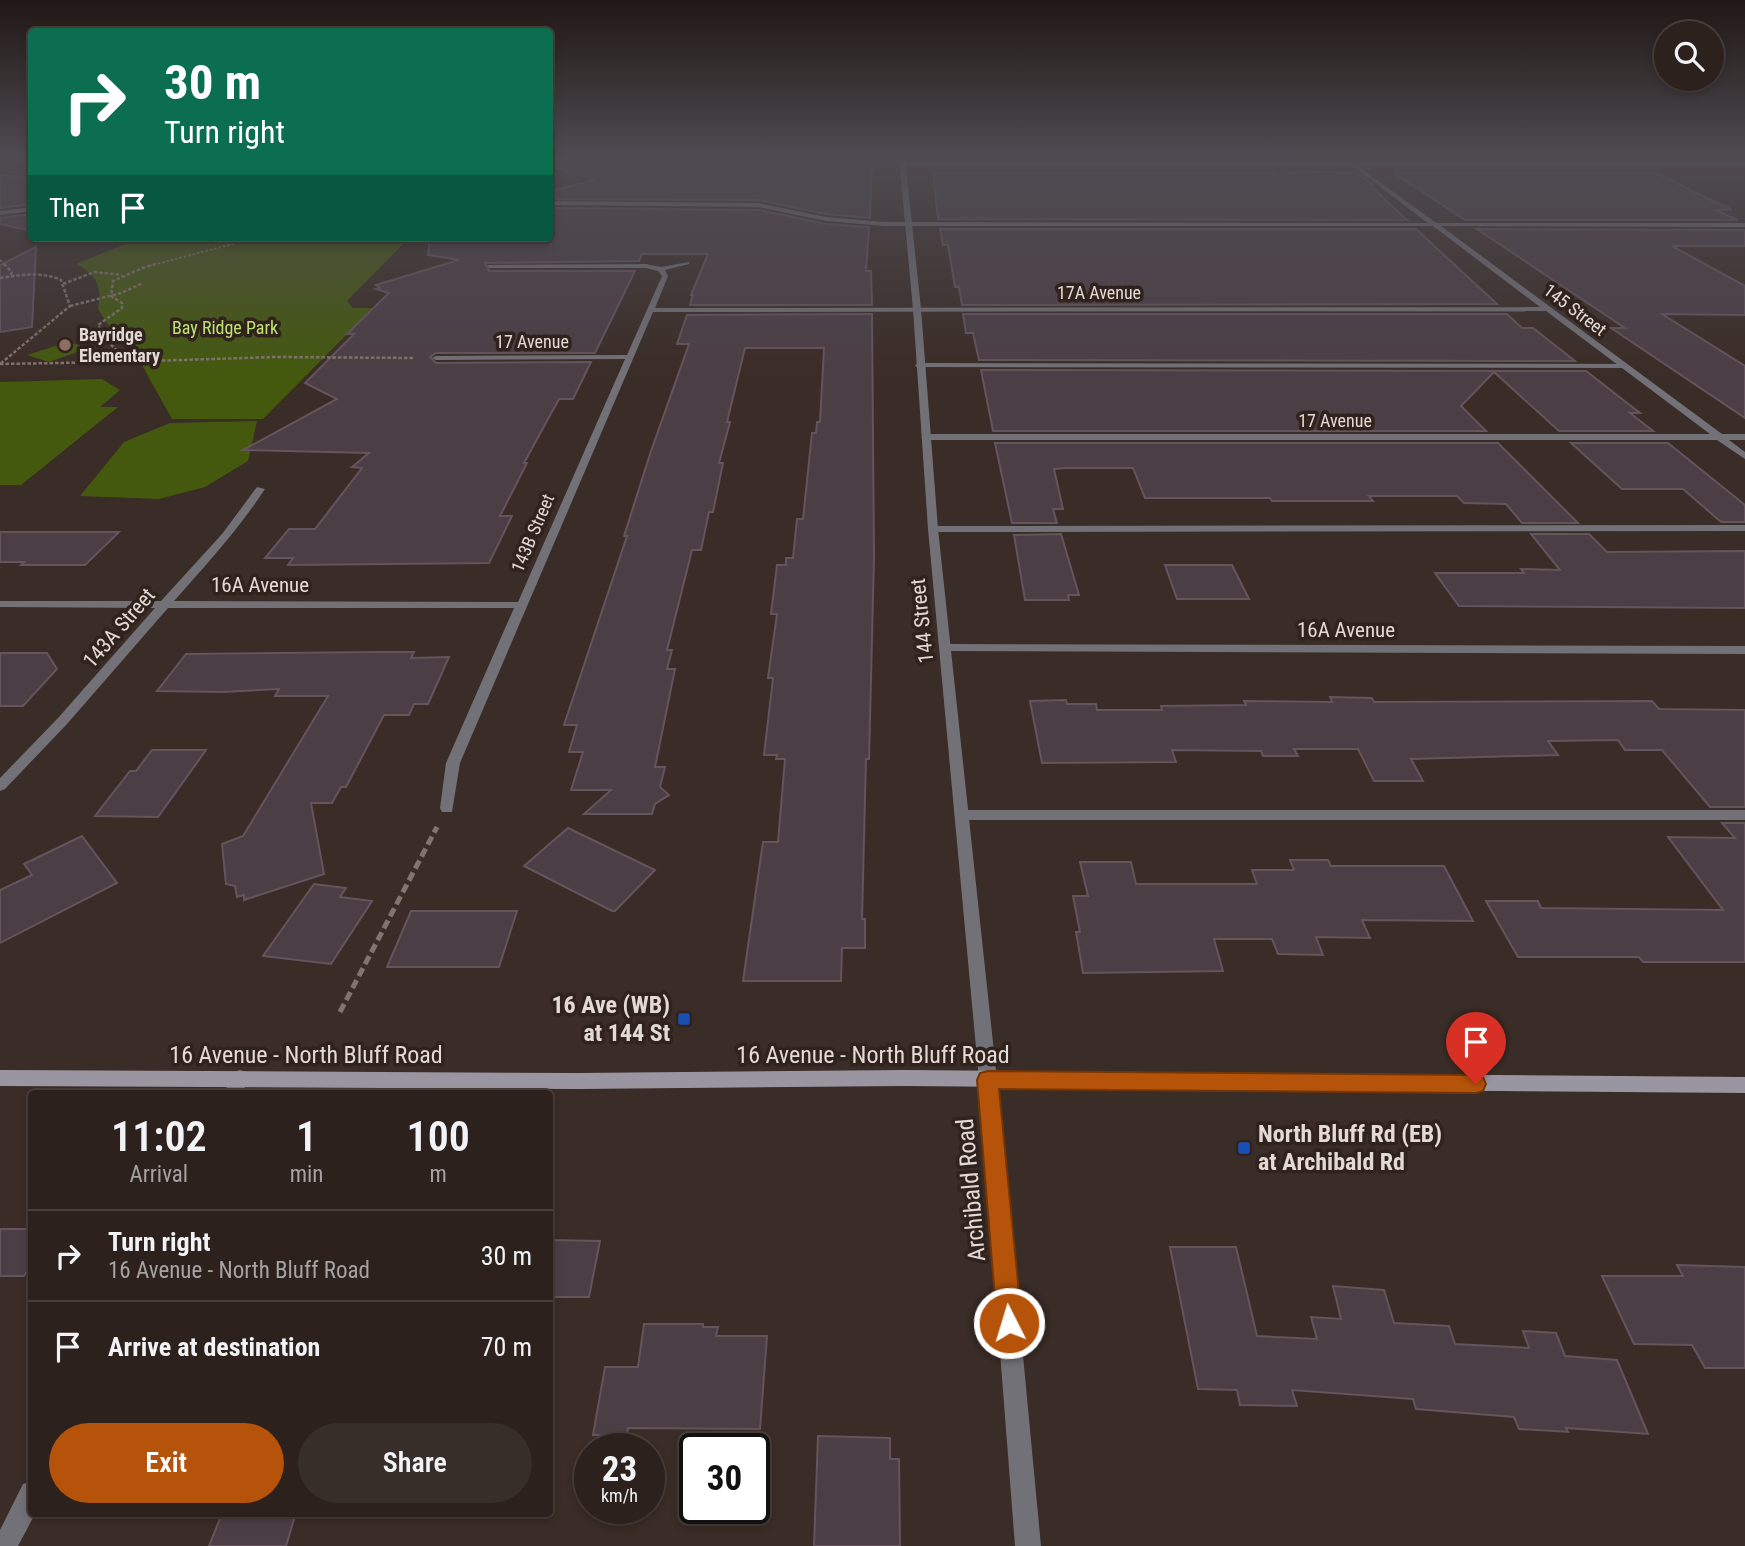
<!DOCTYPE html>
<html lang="en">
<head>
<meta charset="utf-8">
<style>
  body { margin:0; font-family:"Roboto Condensed",sans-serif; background:#382e29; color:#f1f3f6; height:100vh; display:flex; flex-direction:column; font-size:26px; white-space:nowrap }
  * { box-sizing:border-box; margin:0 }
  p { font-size:23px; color:#a6a3a3 }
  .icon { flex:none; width:38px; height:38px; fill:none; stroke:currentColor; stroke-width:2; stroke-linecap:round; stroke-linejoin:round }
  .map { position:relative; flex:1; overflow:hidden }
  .panel { position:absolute; left:28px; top:1090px; width:525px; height:427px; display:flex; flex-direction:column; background:#2c211c; border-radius:7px; box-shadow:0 4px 10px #0003,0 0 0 2px #483e3b }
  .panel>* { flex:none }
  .hud { position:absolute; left:28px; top:28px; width:525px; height:214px; border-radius:7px; box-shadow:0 4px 10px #0003,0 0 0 2px #483e3b; background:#0b6e4f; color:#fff; overflow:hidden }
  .controls { position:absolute; left:1654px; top:21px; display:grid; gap:14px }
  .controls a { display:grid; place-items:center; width:70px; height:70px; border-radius:50%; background:#2c211c; box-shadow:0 4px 10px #0003,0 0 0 2px #483e3b; font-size:35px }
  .speed { position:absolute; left:574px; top:1433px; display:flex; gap:14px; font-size:35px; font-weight:700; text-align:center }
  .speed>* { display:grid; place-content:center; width:91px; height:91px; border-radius:50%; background:#2c211c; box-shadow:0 4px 10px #0003,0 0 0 2px #483e3b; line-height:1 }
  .speed small { font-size:18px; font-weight:400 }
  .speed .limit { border:4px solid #111; border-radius:10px; background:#fff; color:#111 }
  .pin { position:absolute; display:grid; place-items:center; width:60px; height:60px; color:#fff; margin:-72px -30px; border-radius:50% 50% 50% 0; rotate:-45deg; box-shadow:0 0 7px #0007 }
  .pin .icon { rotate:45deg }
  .me { position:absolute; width:77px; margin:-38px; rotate:355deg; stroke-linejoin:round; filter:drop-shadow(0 0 5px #0008) }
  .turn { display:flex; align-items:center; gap:24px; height:147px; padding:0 21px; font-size:32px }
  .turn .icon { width:91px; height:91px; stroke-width:2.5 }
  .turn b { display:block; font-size:49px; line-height:60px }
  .then { display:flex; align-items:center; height:66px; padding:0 21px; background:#0003; gap:14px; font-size:26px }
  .eta { display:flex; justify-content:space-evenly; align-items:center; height:119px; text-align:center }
  .eta b { font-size:42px; font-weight:600; line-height:49px }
  .cta { display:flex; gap:14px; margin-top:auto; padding:14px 21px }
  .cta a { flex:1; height:80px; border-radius:42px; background:#b45309; color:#fff; font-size:28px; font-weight:600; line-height:80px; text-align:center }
  .cta a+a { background:#382e29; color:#f1f3f6 }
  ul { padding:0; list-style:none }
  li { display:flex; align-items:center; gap:21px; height:91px; padding:0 21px; border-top:2px solid #483e3b }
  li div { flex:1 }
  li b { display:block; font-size:26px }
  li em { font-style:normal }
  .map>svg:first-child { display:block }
</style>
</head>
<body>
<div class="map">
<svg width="1745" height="1546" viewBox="0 0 1745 1546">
  <rect width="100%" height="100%" fill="#3a2c26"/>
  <!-- green -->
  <g fill="#44590e">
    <polygon points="1297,158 1745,158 1745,160 1299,160"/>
    <path d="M 140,238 L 409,238 L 347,301 L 353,308 L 373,308 L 263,419 L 172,419 L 128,340 L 111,329 L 98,309 C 102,286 97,275 76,264 Z"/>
    <polygon points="68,342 89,348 49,362 27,355"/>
    <polygon points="102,379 120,390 100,407 118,407 21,485 0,485 0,382"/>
    <polygon points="257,421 248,461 205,487 159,499 80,496 124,442 170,423"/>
  </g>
  <!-- building -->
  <g fill="#4c3e45" stroke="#64545c" stroke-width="2">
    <polygon points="550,158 868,158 872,160 870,218 826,214 759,200 550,199 550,191 595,180 550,166"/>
    <polygon points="1297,171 1357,173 1373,185 1372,187 1407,220 938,219 933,173 1273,173 1276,177"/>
    <polygon points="1394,173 1656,173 1732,210 1715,210 1738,220 1465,220"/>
    <polygon points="0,175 32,178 32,204 0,208"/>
    <polygon points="550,208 759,210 826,224 869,227 866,271 871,271 872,305 690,305 693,295 691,295 708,254 642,254 639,261 485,263 489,271 635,271 595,353 436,353 430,357 436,363 591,362 573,399 559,399 524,463 527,463 500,516 512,516 489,563 288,565 293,558 265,558 289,529 315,529 362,468 352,467 369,453 243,450 337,399 305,383 354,334 347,334 389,293 376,289 380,288 376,285 459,260 428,255 430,238 550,238"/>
    <polygon points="32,214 32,231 0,224 0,218"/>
    <polygon points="940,229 1416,229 1497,304 962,305 959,287 955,287 948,245 943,245"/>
    <polygon points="1477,229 1745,230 1745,246 1672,246 1745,286 1745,315 1662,314 1745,366 1745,418 1611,328 1625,328"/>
    <polygon points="36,247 32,327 0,332 0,265"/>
    <polygon points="872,314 874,557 869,759 866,759 865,797 862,919 865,919 865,948 842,948 841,981 743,981 763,842 778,842 785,759 776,759 777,755 764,755 773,678 768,678 777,614 771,614 777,565 786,565 786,558 793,558 797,519 803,519 812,433 816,433 817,422 820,422 824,348 745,348 727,422 730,422 719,463 723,463 713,512 709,512 701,550 692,550 667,650 672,650 667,669 675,669 655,767 665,767 660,787 669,795 655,804 652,814 584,814 611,790 571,790 583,752 569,752 577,725 564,725 627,536 624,536 651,451 689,344 677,344 687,315"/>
    <polygon points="963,314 1507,314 1522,328 1533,328 1575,361 979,360 973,333 966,333"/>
    <polygon points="981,370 1586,371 1640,413 1630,413 1653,431 1559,431 1494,372 1461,406 1486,431 993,431"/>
    <polygon points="995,443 1498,443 1578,523 1522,523 1506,504 1464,503 1457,496 1369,496 1373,501 1272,501 1270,498 1145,498 1133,468 1066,468 1054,469 1063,509 1053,509 1057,523 1012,523"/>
    <polygon points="1571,443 1668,443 1745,505 1745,522 1721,522 1683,489 1622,489"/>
    <polygon points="0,532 119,532 85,565 21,565 24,562 0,562"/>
    <polygon points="1061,534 1079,595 1068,595 1069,600 1025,600 1014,535"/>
    <polygon points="1531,534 1589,534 1607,552 1745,551 1745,608 1459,606 1435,573 1524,573 1521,569 1560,570"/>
    <polygon points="1165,565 1232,565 1249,599 1177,599"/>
    <polygon points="377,652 414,652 411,658 449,657 428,704 414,704 409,715 384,715 346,787 341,787 332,803 311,803 324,874 244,900 244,895 237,897 235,886 226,884 222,844 243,836 328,696 275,696 279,689 223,692 157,691 186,654"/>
    <polygon points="0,653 47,653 57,669 23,706 0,706"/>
    <polygon points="1330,697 1372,698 1374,702 1652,701 1659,709 1745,710 1745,807 1710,807 1662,750 1625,750 1618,740 1548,741 1558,755 1411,759 1423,781 1374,781 1358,749 1294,749 1298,756 1263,756 1261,751 1172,750 1176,762 1042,763 1030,701 1066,700 1067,704 1096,704 1097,710 1162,710 1161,706 1246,705 1244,701 1332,702"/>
    <polygon points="152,750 206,750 158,817 95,816 130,771 136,771"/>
    <polygon points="1722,823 1745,823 1745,962 1643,962 1639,957 1518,957 1486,901 1538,901 1541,908 1723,910 1668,837 1735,838"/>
    <polygon points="568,828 655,870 615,911 612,911 524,866"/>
    <polygon points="82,836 117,883 0,943 0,890 32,875 24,864"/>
    <polygon points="1290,860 1328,860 1331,866 1444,866 1473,921 1362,920 1370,938 1316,937 1323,955 1278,954 1272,939 1214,939 1223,971 1083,973 1076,932 1080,932 1073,896 1088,896 1080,862 1131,862 1136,884 1257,884 1252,870 1294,870"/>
    <polygon points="314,884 346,888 340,897 372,901 331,964 263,956"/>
    <polygon points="411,911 517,911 499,967 387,967"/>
    <polygon points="0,1229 32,1229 32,1264 24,1276 0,1276"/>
    <polygon points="550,1240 600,1241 589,1297 550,1297"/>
    <polygon points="1170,1247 1236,1247 1257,1336 1317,1339 1311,1317 1341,1319 1333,1286 1384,1290 1394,1323 1449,1326 1455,1344 1529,1348 1523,1331 1556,1333 1565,1356 1617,1360 1648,1434 1566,1428 1568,1432 1519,1429 1514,1417 1416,1409 1413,1399 1292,1390 1297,1406 1240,1405 1237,1390 1198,1389"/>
    <polygon points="1677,1265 1745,1267 1745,1368 1705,1368 1692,1345 1634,1344 1602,1276 1683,1276"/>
    <polygon points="644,1324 703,1324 703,1327 718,1327 716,1336 767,1336 760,1429 628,1428 627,1435 593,1435 605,1367 638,1367"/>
    <polygon points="818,1436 890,1438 890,1459 899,1459 900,1546 814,1546"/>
    <polygon points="221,1516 295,1516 286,1546 209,1546"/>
  </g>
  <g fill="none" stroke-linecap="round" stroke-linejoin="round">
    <!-- path-far2 -->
    <g stroke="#81746f" stroke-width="2" stroke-dasharray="2.5 2" stroke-linecap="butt">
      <polyline points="0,260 6,266"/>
      <polyline points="149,266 255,238"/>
    </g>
    <!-- path-far1 -->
    <g stroke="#81746f" stroke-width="2.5" stroke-dasharray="3.5 2" stroke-linecap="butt">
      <polyline points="4,264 12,272 10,277"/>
      <polyline points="145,267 113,281 111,296 122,303 122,308 98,325 105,338 119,353 117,362 275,357 414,358"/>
      <polyline points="142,268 156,264"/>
      <path d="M 0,278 C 21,275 41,271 61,280 L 70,306 L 0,364"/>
      <polyline points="63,284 94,272 122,275"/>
      <polyline points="70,306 121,293 143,283"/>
      <polyline points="0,364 117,362"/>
    </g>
    <!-- path -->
    <polyline stroke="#81746f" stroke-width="5" stroke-dasharray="9 4.5" stroke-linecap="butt" points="340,1012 437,827"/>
    <!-- service -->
    <g fill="#737178" fill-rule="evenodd">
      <polygon points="919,363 1624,364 1628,366 1624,368 916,367 915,365"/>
      <polygon points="1745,525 1745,531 933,532 928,529 933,526"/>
      <polygon points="961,810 1745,810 1745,820 961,820 954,815"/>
    </g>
    <!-- minor -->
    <g fill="#737178" fill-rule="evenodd">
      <path d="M 903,162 L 1745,162 L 1745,166 L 1358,166 L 1436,223 L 1745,223 L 1745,227 L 1441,226 L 1722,434 L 1745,434 L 1745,440 L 1729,440 L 1745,452 L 1745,459 L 1717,440 L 926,440 L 921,437 L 926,434 L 1710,434 L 1546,311 L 653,312 L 460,763 L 452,812 L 442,812 L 440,808 L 446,763 L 514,608 L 168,608 L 67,724 L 5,789 L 0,791 L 0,778 L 58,718 L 155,608 L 0,607 L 0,601 L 161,601 L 222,534 L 257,487 L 265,489 C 238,530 206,565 174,601 L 518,602 L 625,359 L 436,360 L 432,358 L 436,356 L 627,355 L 662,276 L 658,271 L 646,268 L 489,268 L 487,265 L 646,264 L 661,267 L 689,262 L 689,264 L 665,270 L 668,276 L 655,308 L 1540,307 L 1433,226 L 884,226 L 826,221 L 759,207 L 550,205 L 550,201 L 759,203 L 826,217 L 884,222 L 1428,223 L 1352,166 L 901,165 Z"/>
      <polygon points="32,207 32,211 0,215 0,211"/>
      <polygon points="946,644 1745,646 1745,654 942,651 940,648"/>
      <polygon points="240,1070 247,1072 249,1078 242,1094 224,1094 233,1072"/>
      <polygon points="988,1072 995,1074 997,1080 1041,1546 1015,1546 979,1080 981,1074"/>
      <polygon points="32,1481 32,1514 35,1514 18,1546 0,1546 0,1530 23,1484"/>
    </g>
    <!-- tertiary -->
    <polygon fill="#737178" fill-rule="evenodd" points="899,158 905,158 921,309 938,529 997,1080 995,1086 988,1088 981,1086 979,1080 928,529 913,309"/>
    <!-- secondary -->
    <polygon fill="#9996a1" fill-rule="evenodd" points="0,1070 578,1073 905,1070 1745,1077 1745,1093 905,1086 578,1089 0,1086"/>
  </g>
  <!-- sky -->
  <linearGradient id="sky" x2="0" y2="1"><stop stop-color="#201815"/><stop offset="0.42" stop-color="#4f4b52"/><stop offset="1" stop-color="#4f4b52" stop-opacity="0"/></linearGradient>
  <rect width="1745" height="374" fill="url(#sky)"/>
  <!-- route -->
  <polygon fill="#b45309" stroke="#753606" stroke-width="2" points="988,1071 1476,1075 1483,1077 1486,1084 1483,1091 1476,1093 999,1089 1022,1323 1018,1332 1009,1336 1001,1332 997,1323 977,1080 980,1073"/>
  <!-- markers -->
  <circle fill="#8d6e63" stroke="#30221c" stroke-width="2.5" cx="65" cy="345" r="7"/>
  <g fill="#1a4fb4" stroke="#30221c" stroke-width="2.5">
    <rect x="677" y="1012" width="14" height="14" rx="3.5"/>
    <rect x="1237" y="1141" width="14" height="14" rx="3.5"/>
  </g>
  <g text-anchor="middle" stroke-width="7" stroke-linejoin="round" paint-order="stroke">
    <!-- far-street labels -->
    <g font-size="18" fill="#e3d9d5" stroke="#30221c">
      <text x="1099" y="299">17A Avenue</text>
      <text transform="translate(1575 310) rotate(37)" y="6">145 Street</text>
      <text x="532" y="348">17 Avenue</text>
      <text x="1335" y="427">17 Avenue</text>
      <text transform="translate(533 533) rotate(-67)" y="6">143B Street</text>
    </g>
    <!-- far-park labels -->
    <g font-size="18" fill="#bfe373" stroke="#30221c">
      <text x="225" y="334">Bay Ridge Park</text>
    </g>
    <!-- far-poi labels -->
    <g font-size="18" font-weight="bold" fill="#e3d9d5" stroke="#30221c" text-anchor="start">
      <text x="79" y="341">Bayridge<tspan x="79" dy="21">Elementary</tspan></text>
    </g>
    <!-- street labels -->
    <g font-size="21" fill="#e3d9d5" stroke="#30221c">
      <text x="260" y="592">16A Avenue</text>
      <text transform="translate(922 621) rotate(-96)" y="7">144 Street</text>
      <text transform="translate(119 628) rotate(-49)" y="7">143A Street</text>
      <text x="1346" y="637">16A Avenue</text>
    </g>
    <!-- near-poi labels -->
    <g font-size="24" font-weight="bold" fill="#e3d9d5" stroke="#30221c" text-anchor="end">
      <text x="670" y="1013">16 Ave (WB)<tspan x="670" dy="28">at 144 St</tspan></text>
      <text x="1258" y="1142" text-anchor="start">North Bluff Rd (EB)<tspan x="1258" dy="28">at Archibald Rd</tspan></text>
    </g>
    <!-- near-street labels -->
    <g font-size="24" fill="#e3d9d5" stroke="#30221c">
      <text x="306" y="1063">16 Avenue - North Bluff Road</text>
      <text x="873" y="1063">16 Avenue - North Bluff Road</text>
      <text transform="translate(971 1190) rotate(-95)" y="8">Archibald Road</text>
    </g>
  </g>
</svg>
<div class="controls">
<a><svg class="icon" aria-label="search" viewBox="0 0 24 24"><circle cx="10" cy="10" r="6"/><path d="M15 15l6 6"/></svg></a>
</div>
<div class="speed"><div>23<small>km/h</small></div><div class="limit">30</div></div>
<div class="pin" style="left:1476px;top:1084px;background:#d93025"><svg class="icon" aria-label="arrive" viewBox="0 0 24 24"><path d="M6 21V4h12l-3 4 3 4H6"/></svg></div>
<svg class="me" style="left:1009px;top:1323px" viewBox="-20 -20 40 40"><circle r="17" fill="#b45309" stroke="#fff" stroke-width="3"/><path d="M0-11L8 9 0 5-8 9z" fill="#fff"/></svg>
<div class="hud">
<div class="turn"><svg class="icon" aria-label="right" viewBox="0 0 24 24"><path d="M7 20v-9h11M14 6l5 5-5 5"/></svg><div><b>30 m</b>Turn right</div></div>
<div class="then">Then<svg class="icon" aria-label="arrive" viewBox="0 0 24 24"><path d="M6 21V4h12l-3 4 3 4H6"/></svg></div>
</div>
<section class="panel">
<div class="eta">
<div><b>11:02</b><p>Arrival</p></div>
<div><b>1</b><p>min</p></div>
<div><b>100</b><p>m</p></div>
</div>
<ul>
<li><svg class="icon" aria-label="right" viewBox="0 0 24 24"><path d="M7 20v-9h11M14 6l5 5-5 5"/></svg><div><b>Turn right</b><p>16 Avenue - North Bluff Road</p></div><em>30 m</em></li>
<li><svg class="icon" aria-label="arrive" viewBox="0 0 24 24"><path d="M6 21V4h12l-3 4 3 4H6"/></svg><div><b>Arrive at destination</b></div><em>70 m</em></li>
</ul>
<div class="cta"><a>Exit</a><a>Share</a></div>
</section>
</div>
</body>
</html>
